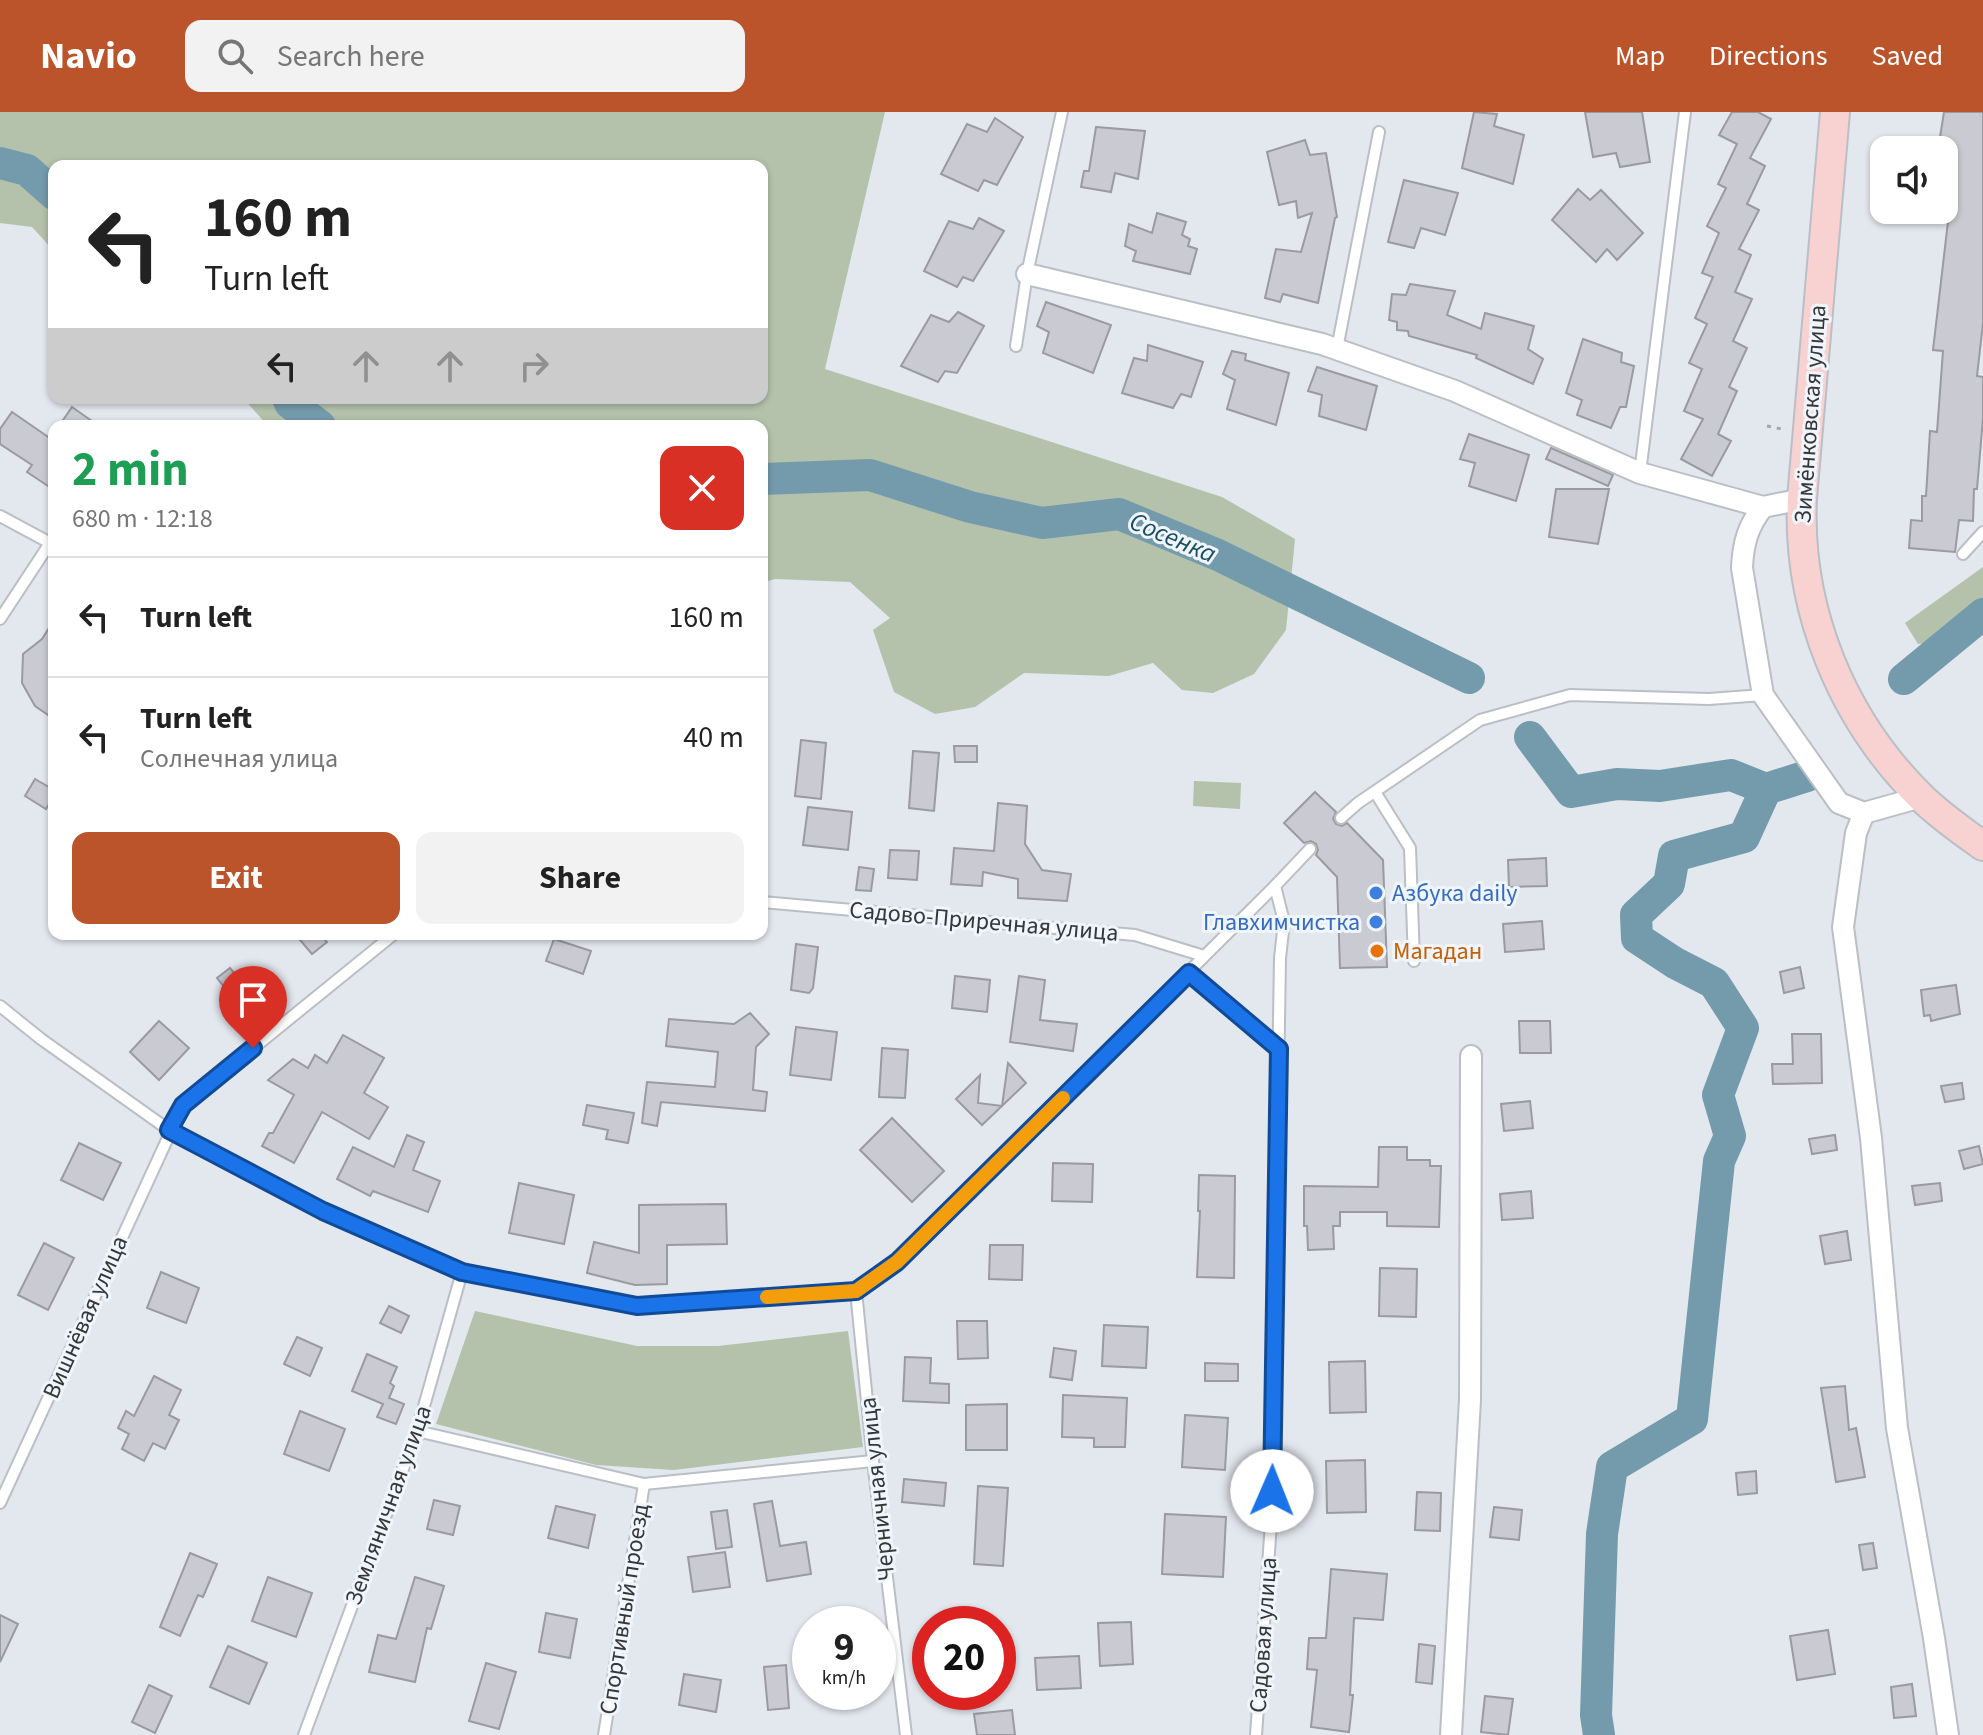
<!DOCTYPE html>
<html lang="en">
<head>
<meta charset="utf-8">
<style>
  body { margin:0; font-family:"Source Sans 3",sans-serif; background:#f2f2f2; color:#222; height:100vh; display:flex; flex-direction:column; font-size:30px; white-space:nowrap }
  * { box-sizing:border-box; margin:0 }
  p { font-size:26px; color:#767676 }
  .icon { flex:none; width:44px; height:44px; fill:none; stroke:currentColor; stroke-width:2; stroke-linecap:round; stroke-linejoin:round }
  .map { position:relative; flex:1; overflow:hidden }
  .panel { position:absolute; left:48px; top:308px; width:720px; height:520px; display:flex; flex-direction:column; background:#fff; border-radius:16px; box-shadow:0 2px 6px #0004 }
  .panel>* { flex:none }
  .banner { position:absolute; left:48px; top:48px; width:720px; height:244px; border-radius:16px; box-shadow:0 2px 6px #0004; background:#fff; color:#222; overflow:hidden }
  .controls { position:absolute; left:1870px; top:24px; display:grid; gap:16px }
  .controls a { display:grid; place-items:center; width:88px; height:88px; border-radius:16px; background:#fff; box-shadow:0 2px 6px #0004; font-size:40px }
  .speed { position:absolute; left:792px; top:1494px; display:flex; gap:16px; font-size:40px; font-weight:700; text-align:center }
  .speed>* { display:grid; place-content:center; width:104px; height:104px; border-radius:50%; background:#fff; box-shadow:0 2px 6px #0004; line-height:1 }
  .speed small { font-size:20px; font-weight:400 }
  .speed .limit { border:12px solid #d22; background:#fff; color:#111 }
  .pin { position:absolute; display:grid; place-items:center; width:68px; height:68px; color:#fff; margin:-82px -34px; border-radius:50% 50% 50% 0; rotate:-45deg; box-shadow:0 0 8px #0007 }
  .pin .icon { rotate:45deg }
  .me { position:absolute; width:88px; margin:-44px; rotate:1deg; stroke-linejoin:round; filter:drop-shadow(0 0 6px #0008) }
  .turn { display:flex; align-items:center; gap:28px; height:168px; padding:0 24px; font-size:36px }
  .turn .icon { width:104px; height:104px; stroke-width:2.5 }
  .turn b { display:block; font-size:56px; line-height:68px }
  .lanes { display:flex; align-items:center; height:76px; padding:0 24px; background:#0003; justify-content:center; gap:40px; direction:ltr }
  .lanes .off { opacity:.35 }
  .round { display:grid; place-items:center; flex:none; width:84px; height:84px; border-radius:16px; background:#f2f2f2 }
  .overview { display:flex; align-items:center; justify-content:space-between; height:136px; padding:0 24px }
  h1 { font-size:48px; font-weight:700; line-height:60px; color:#1e9e55 }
  .primary-button { display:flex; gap:16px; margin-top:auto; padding:16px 24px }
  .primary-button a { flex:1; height:92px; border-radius:16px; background:#bb542a; color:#fff; font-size:32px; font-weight:700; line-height:92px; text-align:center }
  .primary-button a+a { background:#f2f2f2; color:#222 }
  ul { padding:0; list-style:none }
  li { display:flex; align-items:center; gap:24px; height:120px; padding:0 24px; border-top:2px solid #e0e0e0 }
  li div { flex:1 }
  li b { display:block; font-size:30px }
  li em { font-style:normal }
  header { display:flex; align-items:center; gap:48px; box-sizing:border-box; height:112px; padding:0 40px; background:#bb542a; color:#fff }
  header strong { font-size:38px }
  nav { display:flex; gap:44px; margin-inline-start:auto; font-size:28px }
  .search { width:560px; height:72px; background:#f2f2f2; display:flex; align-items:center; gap:20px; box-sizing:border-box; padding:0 28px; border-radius:16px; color:#767676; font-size:30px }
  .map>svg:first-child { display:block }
</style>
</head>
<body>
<header>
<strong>Navio</strong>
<div class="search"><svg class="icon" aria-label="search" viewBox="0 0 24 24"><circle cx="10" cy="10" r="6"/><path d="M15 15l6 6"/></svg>Search here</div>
<nav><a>Map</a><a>Directions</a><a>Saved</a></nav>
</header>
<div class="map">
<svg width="1983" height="1623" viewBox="0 0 1983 1623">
  <rect width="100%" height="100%" fill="#e3e7ee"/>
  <!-- green -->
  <g fill="#b4c2ac">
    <polygon points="0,0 885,0 825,257 1222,385 1295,427 1286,518 1254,562 1213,581 1182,578 1153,551 1109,564 1024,561 975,595 935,602 894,580 873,518 890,506 850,470 775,467 762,471 762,314 268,314 243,286 762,286 762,54 54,54 54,139 32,115 0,111"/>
    <polygon points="1983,455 1983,513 1953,529 1918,532 1905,511"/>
    <polygon points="1194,669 1241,671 1240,697 1193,694"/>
    <polygon points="475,1199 637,1234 718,1234 848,1219 863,1335 674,1358 596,1353 436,1312"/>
  </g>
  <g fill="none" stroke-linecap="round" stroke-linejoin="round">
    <!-- river -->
    <g stroke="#749bac" stroke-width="32">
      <polyline points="0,51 27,58 54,82"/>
      <polyline points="288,286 290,291 320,314"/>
      <polyline points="762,367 870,363 970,395 1042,411 1119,402 1218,443 1469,566"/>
      <polyline points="1904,567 1983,502"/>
      <polyline points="1530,625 1571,680 1617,672 1660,674 1731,663 1766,677 1807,664"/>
      <polyline points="1599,1623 1596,1603 1602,1422 1612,1355 1692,1307 1719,1049 1730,1024 1718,983 1743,916 1714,871 1675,851 1637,826 1636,803 1669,772 1674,744 1744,725 1766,677"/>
    </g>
  </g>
  <!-- building -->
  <g fill="#cacad2" stroke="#9a9aa1" stroke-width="2">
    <polygon points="1474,0 1497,2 1494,14 1524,23 1513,72 1462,56"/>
    <polygon points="1585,0 1642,0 1650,50 1620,55 1616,41 1593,45"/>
    <polygon points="1732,0 1758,0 1771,7 1750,46 1765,54 1747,92 1759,98 1739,137 1751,143 1735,180 1752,187 1733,229 1747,236 1729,275 1737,279 1718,322 1731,329 1712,364 1681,347 1703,307 1684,299 1702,257 1689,251 1707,212 1695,206 1713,165 1702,161 1719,121 1707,114 1726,76 1718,72 1737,32 1719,23"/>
    <polygon points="1944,0 1983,0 1983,211 1977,264 1983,265 1983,306 1977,377 1974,377 1973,409 1959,408 1955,440 1909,436 1911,408 1922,409 1922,384 1926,384 1930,319 1937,320 1943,239 1933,238 1956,41 1938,38"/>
    <polygon points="995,6 1023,25 997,73 984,68 978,79 941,62 967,12 987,20"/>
    <polygon points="1096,15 1145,19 1138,67 1115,61 1111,80 1081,75 1084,59 1089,59"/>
    <polygon points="1305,28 1310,43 1326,41 1337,105 1335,106 1318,191 1283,182 1280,190 1265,186 1276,137 1301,140 1312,101 1298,106 1296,89 1279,93 1267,40"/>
    <polygon points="1404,68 1458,81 1445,123 1421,116 1414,136 1388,130"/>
    <polygon points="1578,77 1590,88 1601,78 1643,121 1617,148 1607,137 1596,150 1552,108"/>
    <polygon points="1157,101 1186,110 1182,123 1190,127 1188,134 1197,137 1190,162 1133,149 1136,139 1125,134 1129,112 1152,121"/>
    <polygon points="979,106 1004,119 973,169 963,165 957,175 924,159 949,109 973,117"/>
    <polygon points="1410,172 1455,179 1447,203 1481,217 1485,201 1534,214 1528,237 1543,247 1533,272 1476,246 1477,243 1409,224 1408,219 1397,218 1397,210 1389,208 1392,182 1406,183"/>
    <polygon points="1046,190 1111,213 1093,261 1043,241 1049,220 1037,214"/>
    <polygon points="958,200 984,214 957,261 945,259 938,270 901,254 931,203 949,210"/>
    <polygon points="1583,227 1622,241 1621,250 1634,254 1626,295 1620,295 1611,316 1577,303 1582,288 1566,281"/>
    <polygon points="1148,233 1203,250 1191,285 1181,282 1173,296 1122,281 1134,246 1147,249"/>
    <polygon points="1232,239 1246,242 1245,248 1289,261 1276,313 1227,297 1235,268 1223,262"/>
    <polygon points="1317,255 1377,274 1366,318 1319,304 1322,283 1308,279"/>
    <polygon points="72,295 99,314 59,314"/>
    <polygon points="12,300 54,329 54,378 27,360 32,353 0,332 0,317"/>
    <polygon points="1469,322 1529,343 1516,389 1469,374 1475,351 1460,347"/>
    <polygon points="1551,336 1613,363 1608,374 1546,347"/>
    <polygon points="1556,377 1609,377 1598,432 1549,425"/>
    <polygon points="54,508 54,607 35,594 22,571 23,542 42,527"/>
    <polygon points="801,628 826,631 821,687 795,684"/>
    <polygon points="954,634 977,634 977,650 955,650"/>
    <polygon points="913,639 939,641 934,699 909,696"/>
    <polygon points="35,667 54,678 54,684 46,697 25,684"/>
    <polygon points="1315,680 1336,700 1333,707 1336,712 1342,714 1347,711 1383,748 1387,855 1340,856 1337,765 1316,743 1318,738 1316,732 1311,729 1304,731 1284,711"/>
    <polygon points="998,691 1027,694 1025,732 1042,758 1071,762 1067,789 1018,786 1018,767 983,760 982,774 951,772 954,736 994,739"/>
    <polygon points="808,695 852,700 848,738 803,733"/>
    <polygon points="890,738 919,739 917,768 888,766"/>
    <polygon points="1546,746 1547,774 1509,775 1508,748"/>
    <polygon points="859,755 874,757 871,779 856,778"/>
    <polygon points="1542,809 1544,837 1505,840 1503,812"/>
    <polygon points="295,822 320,822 327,830 312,842"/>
    <polygon points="554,827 591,839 583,862 546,849"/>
    <polygon points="796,832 818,835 813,876 809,881 791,878"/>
    <polygon points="1800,855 1804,876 1784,881 1780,860"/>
    <polygon points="230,856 257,889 244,900 217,866"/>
    <polygon points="955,864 990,868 987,900 952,896"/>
    <polygon points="1019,864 1045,868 1040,908 1077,912 1073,939 1010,930"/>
    <polygon points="1956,873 1960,902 1931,909 1930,903 1924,904 1921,878"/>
    <polygon points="750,901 769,922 756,935 753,978 767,980 765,999 661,990 657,1014 642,1011 647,970 715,975 718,940 666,934 669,907 734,912"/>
    <polygon points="159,909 189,936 159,968 130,940"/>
    <polygon points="1519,909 1550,909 1551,941 1520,941"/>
    <polygon points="796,915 837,920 831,968 790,963"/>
    <polygon points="1792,922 1821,922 1822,971 1773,972 1772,952 1793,952"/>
    <polygon points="343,923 384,946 364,981 388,995 369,1027 322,1000 294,1051 262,1034 269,1021 273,1021 294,983 268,968 293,947 308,956 315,943 327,951"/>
    <polygon points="882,936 908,938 905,986 879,985"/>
    <polygon points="1008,951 1026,971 982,1013 956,987 980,963 978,991 1002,994"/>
    <polygon points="1962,971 1964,987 1945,990 1941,974"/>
    <polygon points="1530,989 1533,1016 1504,1019 1501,992"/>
    <polygon points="587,993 634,1001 628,1031 606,1027 608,1018 583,1013"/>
    <polygon points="892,1006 944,1059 912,1090 860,1038"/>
    <polygon points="407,1023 424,1030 413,1058 440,1069 428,1100 373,1079 370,1084 337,1067 353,1035 394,1055"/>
    <polygon points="1835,1023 1837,1038 1812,1042 1809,1027"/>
    <polygon points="79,1031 121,1051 103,1088 61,1068"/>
    <polygon points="1979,1034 1983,1052 1964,1057 1959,1039"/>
    <polygon points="1379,1035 1407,1035 1407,1048 1430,1048 1430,1054 1441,1054 1439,1115 1387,1114 1387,1100 1340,1100 1340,1114 1333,1114 1334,1137 1308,1138 1307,1114 1304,1114 1304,1074 1378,1075"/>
    <polygon points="1053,1051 1093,1052 1092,1090 1052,1089"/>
    <polygon points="1199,1063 1235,1064 1234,1166 1197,1165 1200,1099 1198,1099"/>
    <polygon points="519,1071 574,1083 564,1132 509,1121"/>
    <polygon points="1940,1071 1942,1089 1915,1093 1912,1074"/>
    <polygon points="1531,1079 1533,1106 1502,1108 1500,1082"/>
    <polygon points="726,1092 727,1132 667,1133 667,1172 635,1173 587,1161 594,1130 639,1141 639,1093"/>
    <polygon points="1847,1119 1851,1148 1825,1152 1820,1124"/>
    <polygon points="44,1131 74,1146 48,1198 18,1183"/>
    <polygon points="990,1133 1023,1133 1022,1168 989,1167"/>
    <polygon points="1380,1156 1417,1157 1416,1205 1379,1204"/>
    <polygon points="161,1160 199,1176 186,1211 147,1196"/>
    <polygon points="389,1194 409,1204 401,1221 380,1211"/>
    <polygon points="957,1209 987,1209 988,1246 958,1247"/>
    <polygon points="1104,1213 1148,1215 1146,1256 1102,1254"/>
    <polygon points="297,1225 322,1236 310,1264 284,1252"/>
    <polygon points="1054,1236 1076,1239 1072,1268 1050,1265"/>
    <polygon points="367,1242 397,1255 390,1271 394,1274 389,1286 404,1292 396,1312 377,1305 383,1292 352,1279"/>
    <polygon points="905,1245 931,1246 930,1271 949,1272 949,1291 903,1289"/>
    <polygon points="1365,1249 1366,1300 1330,1301 1329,1250"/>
    <polygon points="1205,1251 1238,1252 1238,1269 1205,1269"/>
    <polygon points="154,1264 181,1278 169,1303 179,1308 165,1337 153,1331 144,1349 122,1337 129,1322 118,1316 126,1299 134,1304"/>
    <polygon points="1845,1274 1849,1318 1856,1316 1865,1365 1836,1370 1821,1276"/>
    <polygon points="1063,1283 1127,1286 1125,1335 1094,1335 1094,1326 1062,1325"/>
    <polygon points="1007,1292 1007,1338 966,1338 966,1293"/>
    <polygon points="300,1299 345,1317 329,1359 284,1342"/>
    <polygon points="1185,1303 1228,1306 1225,1358 1182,1355"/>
    <polygon points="1365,1348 1366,1400 1327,1401 1326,1349"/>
    <polygon points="1756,1359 1757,1381 1738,1383 1736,1361"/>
    <polygon points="904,1367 946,1371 944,1394 902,1390"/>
    <polygon points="978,1374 1008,1376 1003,1454 974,1452"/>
    <polygon points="1417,1380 1441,1381 1440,1419 1415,1418"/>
    <polygon points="434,1388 460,1394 453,1423 427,1417"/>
    <polygon points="772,1389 780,1434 806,1430 811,1462 767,1469 754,1392"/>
    <polygon points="556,1394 595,1403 588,1436 548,1426"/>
    <polygon points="1494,1395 1522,1398 1519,1428 1490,1425"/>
    <polygon points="727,1398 732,1435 716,1437 711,1400"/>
    <polygon points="1165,1402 1226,1405 1223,1465 1162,1462"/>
    <polygon points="1873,1431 1877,1456 1863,1458 1859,1433"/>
    <polygon points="725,1440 730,1475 693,1480 688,1445"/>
    <polygon points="190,1441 217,1452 203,1485 198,1483 180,1524 160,1515"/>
    <polygon points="1331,1457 1387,1462 1383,1508 1354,1506 1350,1583 1353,1583 1349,1620 1311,1615 1317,1558 1307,1557 1309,1526 1326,1526"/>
    <polygon points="268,1465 312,1481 296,1525 252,1509"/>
    <polygon points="415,1465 444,1474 431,1517 427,1516 415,1570 369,1560 378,1523 396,1527"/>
    <polygon points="546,1501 577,1507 570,1546 539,1540"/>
    <polygon points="0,1503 18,1512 0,1550"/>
    <polygon points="1131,1510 1133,1552 1100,1554 1098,1511"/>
    <polygon points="1828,1518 1835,1562 1797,1568 1790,1524"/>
    <polygon points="1419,1532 1435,1534 1432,1572 1416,1570"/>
    <polygon points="228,1534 267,1551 249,1592 210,1575"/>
    <polygon points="1079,1544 1081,1576 1037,1578 1035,1546"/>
    <polygon points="486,1551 516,1560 499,1617 469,1609"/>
    <polygon points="786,1553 789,1596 768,1598 764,1555"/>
    <polygon points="684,1562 721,1568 716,1600 679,1593"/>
    <polygon points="1912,1572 1916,1604 1894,1606 1891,1575"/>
    <polygon points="149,1573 172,1584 155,1621 132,1610"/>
    <polygon points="1485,1584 1513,1587 1508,1623 1481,1620"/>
    <polygon points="1012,1598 1015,1623 977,1623 974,1602"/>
  </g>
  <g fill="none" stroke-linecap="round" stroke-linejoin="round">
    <!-- lane casing -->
    <g stroke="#babfc5" stroke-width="14">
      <g id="lane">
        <polyline points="1016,234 1027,162 1062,0"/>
        <polyline points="1337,237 1379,20"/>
        <polyline points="1640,361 1685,0"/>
        <polyline points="0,404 54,433"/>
        <polyline points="1963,442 1983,420"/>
        <polyline points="0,507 50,431"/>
        <polyline points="1375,680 1410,736 1414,849"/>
        <polyline points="1341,706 1358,691 1480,608 1570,583 1709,587 1763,583"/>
        <polyline points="762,790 1135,823 1204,844"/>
        <polyline points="1189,861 1279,937"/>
        <polyline points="0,894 41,927 169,1018 323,1099 462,1160 637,1194 856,1179 897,1150 1275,774"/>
        <polyline points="856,1179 873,1349 906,1623"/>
        <polyline points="417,1319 644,1372 873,1349"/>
        <polyline points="0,1391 183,993 394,822"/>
        <polyline points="304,1623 417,1319 462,1160"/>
        <polyline points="604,1623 644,1372"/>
        <polyline points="1256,1623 1271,1411 1280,846 1284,810 1275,774 1310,737"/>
      </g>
    </g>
    <!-- street casing -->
    <g stroke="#babfc5" stroke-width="24">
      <g id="street">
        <polyline points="1027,162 1322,232 1455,279 1640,361 1763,395"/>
        <path d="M 1802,387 L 1763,395 C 1748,414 1743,431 1742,456 L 1763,583 L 1839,691 L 1864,701 L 1921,685"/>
        <polyline points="1864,701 1856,721 1843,815 1871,1026 1897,1316 1934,1526 1948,1623"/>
        <polyline points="1451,1623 1470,1288 1471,944"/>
      </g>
    </g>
    <!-- secondary casing -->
    <g stroke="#babfc5" stroke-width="32">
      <path id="secondary" d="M 1835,0 L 1802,387 C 1797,498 1842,607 1921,685 C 1939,703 1962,719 1983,734"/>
    </g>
    <!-- path -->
    <polyline stroke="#a3a6ac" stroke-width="3" stroke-dasharray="4 6" stroke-linecap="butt" points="1767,314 1786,318"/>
    <!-- lane -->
    <use href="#lane" stroke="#fff" stroke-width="10"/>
    <!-- street -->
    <use href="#street" stroke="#fff" stroke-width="20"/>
    <!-- secondary -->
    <use href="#secondary" stroke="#f8d1d1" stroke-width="28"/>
  </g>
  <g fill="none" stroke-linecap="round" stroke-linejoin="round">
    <!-- route casing -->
    <g stroke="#114b97" stroke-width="20">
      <polyline id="route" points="253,936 183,993 169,1018 323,1099 462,1160 637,1194 856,1179 897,1150 1189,861 1279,937 1272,1379"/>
    </g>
    <!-- route -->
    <use href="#route" stroke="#1a73e8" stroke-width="14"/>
    <!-- slow -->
    <polyline stroke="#f59e0b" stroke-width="14" points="767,1185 856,1179 897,1150 1063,986"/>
  </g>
  <!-- markers -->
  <g fill="#3f7fe0" stroke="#f0f5fb" stroke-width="3">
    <circle cx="1376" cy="781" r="8"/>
    <circle cx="1376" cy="810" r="8"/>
  </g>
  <circle fill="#e8710a" stroke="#f0f5fb" stroke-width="3" cx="1377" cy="839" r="8"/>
  <g text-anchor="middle" stroke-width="6" stroke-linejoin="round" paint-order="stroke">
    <!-- street labels -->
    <g font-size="24" fill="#353739" stroke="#f0f5fb">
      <text transform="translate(1810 302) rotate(-86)" y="8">Зимёнковская улица</text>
      <text transform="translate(984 809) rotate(5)" y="8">Садово-Приречная улица</text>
      <text transform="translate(85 1205) rotate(-66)" y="8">Вишнёвая улица</text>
      <text transform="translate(877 1377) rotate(-96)" y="8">Черничная улица</text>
      <text transform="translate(388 1393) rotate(-70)" y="8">Земляничная улица</text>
      <text transform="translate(624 1497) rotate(-81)" y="8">Спортивный проезд</text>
      <text transform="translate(1263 1523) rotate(-86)" y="8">Садовая улица</text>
    </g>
    <!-- shop labels -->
    <g font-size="24" fill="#366cbe" stroke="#f0f5fb" text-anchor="start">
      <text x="1392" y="789">Азбука daily</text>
      <text x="1360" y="818" text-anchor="end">Главхимчистка</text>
    </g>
    <!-- food labels -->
    <g font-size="24" fill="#c56008" stroke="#f0f5fb" text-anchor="start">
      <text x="1393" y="847">Магадан</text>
    </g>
    <!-- water labels -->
    <g font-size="26" font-style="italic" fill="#194e61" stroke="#f0f5fb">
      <text transform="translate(1173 425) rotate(23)" y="9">Сосенка</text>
    </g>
  </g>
</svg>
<div class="controls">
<a><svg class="icon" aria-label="sound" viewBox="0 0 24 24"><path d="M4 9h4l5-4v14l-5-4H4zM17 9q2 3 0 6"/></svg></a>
</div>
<div class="speed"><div>9<small>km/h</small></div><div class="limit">20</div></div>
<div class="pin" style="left:253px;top:936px;background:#d93025"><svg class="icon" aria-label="arrive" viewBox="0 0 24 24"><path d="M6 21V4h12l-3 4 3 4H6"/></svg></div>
<svg class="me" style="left:1272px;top:1379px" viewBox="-20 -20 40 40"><circle r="19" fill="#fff"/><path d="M0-13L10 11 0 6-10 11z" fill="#1a73e8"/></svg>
<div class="banner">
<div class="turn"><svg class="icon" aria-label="left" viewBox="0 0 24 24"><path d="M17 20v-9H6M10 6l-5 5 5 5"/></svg><div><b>160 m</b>Turn left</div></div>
<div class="lanes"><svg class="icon" aria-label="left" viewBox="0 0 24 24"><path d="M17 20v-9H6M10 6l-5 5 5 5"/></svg><svg class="icon off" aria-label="ahead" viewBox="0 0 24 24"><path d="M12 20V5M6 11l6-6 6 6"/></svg><svg class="icon off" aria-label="ahead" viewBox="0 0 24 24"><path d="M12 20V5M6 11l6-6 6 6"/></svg><svg class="icon off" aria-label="right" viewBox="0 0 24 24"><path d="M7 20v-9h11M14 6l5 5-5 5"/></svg></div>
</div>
<section class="panel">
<div class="overview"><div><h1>2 min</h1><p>680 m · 12:18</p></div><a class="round" style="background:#d93025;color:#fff"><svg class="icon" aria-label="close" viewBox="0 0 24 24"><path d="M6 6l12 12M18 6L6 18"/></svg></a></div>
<ul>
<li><svg class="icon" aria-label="left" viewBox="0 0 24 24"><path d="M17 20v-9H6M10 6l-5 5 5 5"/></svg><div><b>Turn left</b></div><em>160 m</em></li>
<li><svg class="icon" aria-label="left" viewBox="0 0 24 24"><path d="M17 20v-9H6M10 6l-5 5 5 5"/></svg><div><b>Turn left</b><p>Солнечная улица</p></div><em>40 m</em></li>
</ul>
<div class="primary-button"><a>Exit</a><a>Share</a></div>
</section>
</div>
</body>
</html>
